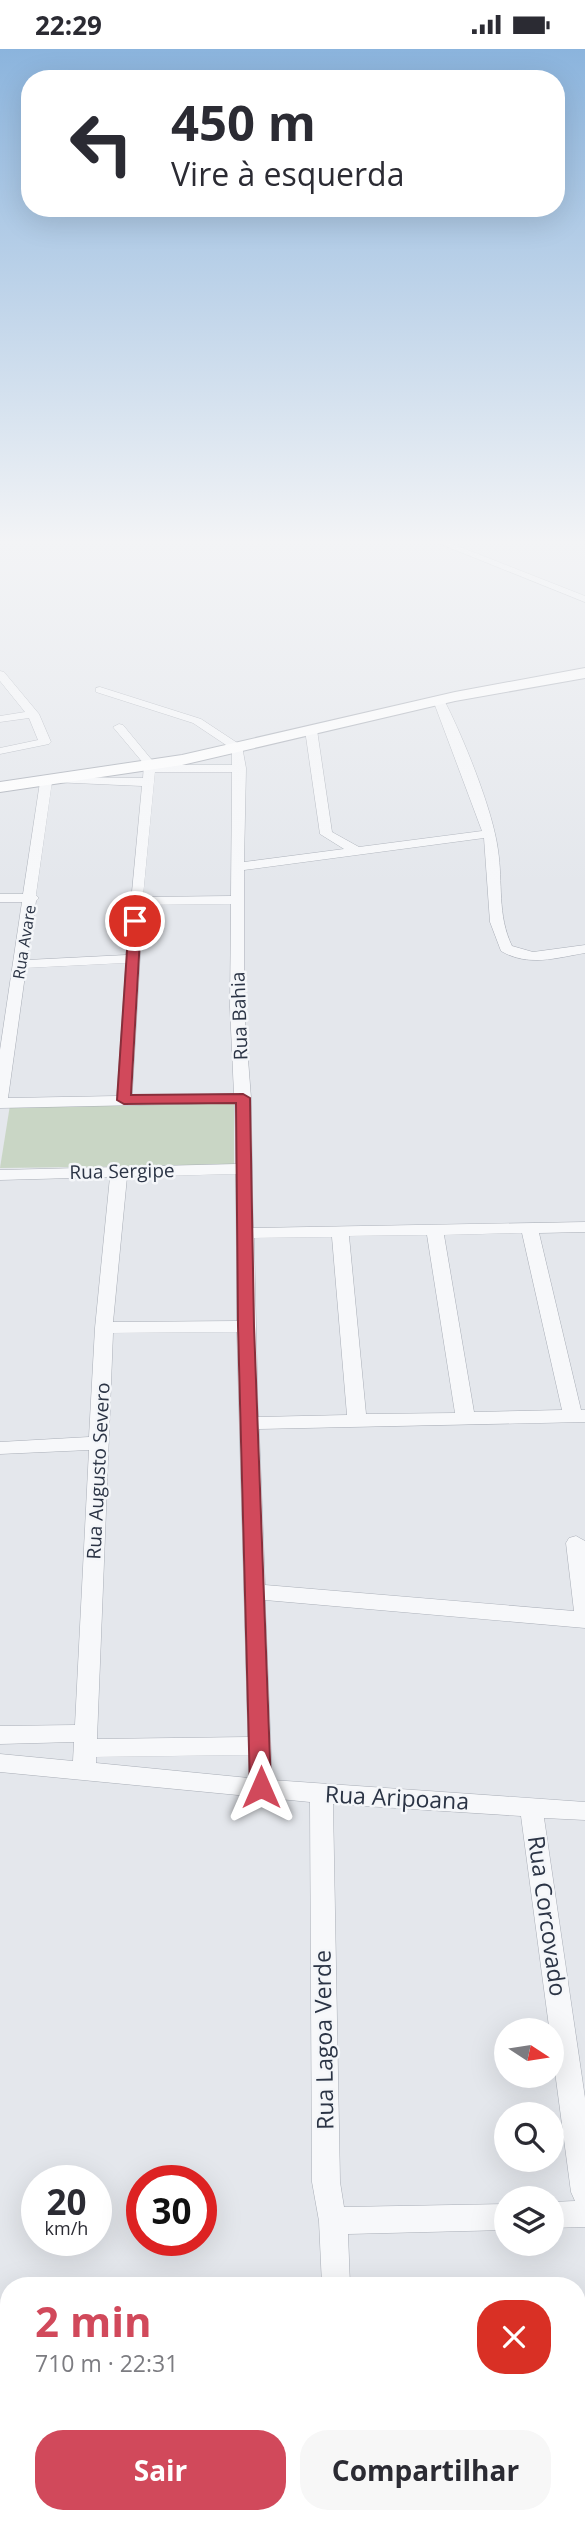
<!DOCTYPE html>
<html lang="pt">
<head>
<meta charset="utf-8">
<style>
  body { margin:0; font-family:"Open Sans",sans-serif; background:#f7f7f7; color:#2b2b33; height:100vh; display:flex; flex-direction:column; font-size:26px; white-space:nowrap }
  * { box-sizing:border-box; margin:0 }
  p { font-size:23px; color:#7c7c81 }
  .icon { flex:none; width:38px; height:38px; fill:none; stroke:currentColor; stroke-width:2; stroke-linecap:round; stroke-linejoin:round }
  .map { position:relative; flex:1; overflow:hidden }
  .details { position:absolute; left:0px; top:2228px; width:586px; height:247px; display:flex; flex-direction:column; background:#fff; border-radius:28px 28px 0 0; box-shadow:0 7px 28px #0002 }
  .details>* { flex:none }
  .top-card { position:absolute; left:21px; top:21px; width:544px; height:147px; border-radius:28px; box-shadow:0 7px 28px #0002; background:#fff; color:#2b2b33; overflow:hidden }
  .needle { width:46px; rotate:102deg }
  .buttons { position:absolute; left:494px; top:1969px; display:grid; gap:14px }
  .buttons a { display:grid; place-items:center; width:70px; height:70px; border-radius:50%; background:#fff; box-shadow:0 7px 28px #0002; font-size:35px }
  .speed { position:absolute; left:21px; top:2116px; display:flex; gap:14px; font-size:35px; font-weight:700; text-align:center }
  .speed>* { display:grid; place-content:center; width:91px; height:91px; border-radius:50%; background:#fff; box-shadow:0 7px 28px #0002; line-height:1 }
  .speed small { font-size:18px; font-weight:400 }
  .speed .limit { border:10px solid #d22; background:#fff; color:#111 }
  .pin { position:absolute; display:grid; place-items:center; width:60px; height:60px; color:#fff; margin:-30px; border:4px solid #fff; border-radius:50%; box-shadow:0 2px 7px #0007 }
  .me { position:absolute; width:77px; margin:-38px; rotate:0deg; stroke-linejoin:round; filter:drop-shadow(0 0 5px #0008) }
  .turn { display:flex; align-items:center; gap:24px; height:147px; padding:0 35px; font-size:32px }
  .turn .icon { width:91px; height:91px; stroke-width:2.5 }
  .turn b { display:block; font-size:49px; line-height:60px }
  .round { display:grid; place-items:center; flex:none; width:74px; height:74px; border-radius:28px; background:#f7f7f7 }
  .head { display:flex; align-items:center; justify-content:space-between; height:119px; padding:0 35px }
  h1 { font-size:42px; font-weight:700; line-height:52px; color:#d1495b }
  .action { display:flex; gap:14px; margin-top:auto; padding:14px 35px }
  .action a { flex:1; height:80px; border-radius:28px; background:#d1495b; color:#fff; font-size:28px; font-weight:700; line-height:80px; text-align:center }
  .action a+a { background:#f7f7f7; color:#2b2b33 }
  .status { display:flex; justify-content:space-between; align-items:center; height:49px; padding:0 35px; background:#fff; direction:ltr }
  .status svg { height:19px; fill:currentColor }
  .map>svg:first-child { display:block }
</style>
</head>
<body>
<div class="status"><b>22:29</b><svg viewBox="0 0 49 12"><path d="M0 12V9h3v3zM5 12V6h3v6zM10 12V3h3v9zM15 12V0h3v12zM26 1h20v11H26zM47 4h2v5h-2z"/></svg></div>
<div class="map">
<svg width="585" height="2473" viewBox="0 0 585 2473">
  <rect width="100%" height="100%" fill="#e4e7ec"/>
  <!-- green -->
  <polygon fill="#c9d6c5" points="234,1053 234,1116 0,1119 10,1056"/>
  <g fill="none" stroke-linecap="round" stroke-linejoin="round">
    <!-- street casing -->
    <g stroke="#a9aeb7" stroke-width="1">
      <g id="street">
        <polygon points="428,490 440,490 585,547 585,553"/>
        <polygon points="0,622 4,623 39,665 51,693 49,695 0,705 0,699 38,691 29,669 0,673 0,667 25,663 0,632"/>
        <path d="M 100,638 L 201,670 L 242,697 L 246,719 L 244,813 L 344,800 L 320,785 L 305,681 L 311,678 L 317,681 L 332,783 L 359,798 L 482,782 L 433,651 L 443,649 C 462,685 493,761 498,801 C 503,834 497,866 512,897 L 533,903 L 585,896 L 585,904 C 556,909 528,918 501,902 L 490,873 L 484,789 L 244,821 L 244,958 L 251,1049 L 253,1179 L 585,1173 L 585,1183 L 539,1184 L 581,1361 L 585,1361 L 585,1373 L 259,1380 L 265,1536 L 574,1562 L 566,1494 L 569,1489 L 576,1487 L 585,1492 L 585,1579 L 265,1551 L 272,1731 L 585,1753 L 585,1771 L 544,1769 L 585,2049 L 585,2178 L 551,2179 L 551,2153 L 575,2152 L 571,2143 L 521,1767 L 333,1755 L 340,2133 L 344,2158 L 506,2155 L 506,2181 L 348,2185 L 350,2236 L 322,2236 L 319,2172 L 312,2133 L 310,1753 L 0,1723 L 0,1705 L 73,1712 L 74,1693 L 0,1695 L 0,1677 L 75,1676 L 89,1401 L 0,1405 L 0,1393 L 89,1388 L 95,1279 L 110,1128 L 0,1131 L 0,1121 L 236,1115 L 235,1054 L 0,1059 L 0,1001 L 22,853 L 0,853 L 0,845 L 23,845 L 40,733 L 57,728 L 143,729 L 144,715 L 113,678 L 119,675 L 123,676 L 156,716 L 232,716 L 232,700 L 193,674 L 96,643 L 96,639 ZM 155,723 L 232,723 L 231,847 L 143,848 ZM 52,733 L 142,737 L 126,906 L 27,911 L 36,852 L 39,849 L 36,846 ZM 231,855 L 230,958 L 234,1045 L 132,1047 L 143,856 ZM 126,914 L 117,1047 L 8,1049 L 26,919 ZM 236,1125 L 237,1272 L 113,1273 L 127,1128 ZM 522,1184 L 562,1361 L 474,1363 L 444,1186 ZM 427,1186 L 455,1364 L 366,1365 L 349,1187 ZM 332,1188 L 347,1366 L 258,1368 L 254,1189 ZM 237,1283 L 248,1688 L 97,1690 L 113,1284 ZM 249,1706 L 249,1729 L 96,1714 L 96,1708 Z"/>
        <polygon points="331,2466 361,2466 362,2473 330,2473"/>
      </g>
    </g>
    <!-- secondary casing -->
    <g stroke="#a9aeb7" stroke-width="2">
      <polygon id="secondary" points="585,619 585,629 455,652 182,716 0,743 0,733 182,706 455,643"/>
    </g>
    <!-- street -->
    <use href="#street" fill="#f7f8fa" fill-rule="evenodd"/>
    <!-- secondary -->
    <use href="#secondary" fill="#fff" fill-rule="evenodd"/>
  </g>
  <!-- sky -->
  <linearGradient id="sky" x2="0" y2="1"><stop stop-color="#8bb4dd"/><stop offset="0.59" stop-color="#f3f4f6"/><stop offset="1" stop-color="#f3f4f6" stop-opacity="0"/></linearGradient>
  <rect width="585" height="836" fill="url(#sky)"/>
  <!-- route -->
  <polygon fill="#d1495b" stroke="#882f3b" stroke-width="2" points="135,868 141,872 131,1046 243,1045 250,1049 254,1277 271,1738 268,1744 253,1744 250,1738 238,1277 236,1054 124,1055 117,1051 129,872"/>
  <g text-anchor="middle" stroke-width="5" stroke-linejoin="round" paint-order="stroke">
    <!-- far-street labels -->
    <g font-size="16" fill="#2b3445" stroke="#f4f6f9">
      <text transform="translate(24 893) rotate(-81)" y="6">Rua Avare</text>
    </g>
    <!-- street labels -->
    <g font-size="19" fill="#2b3445" stroke="#f4f6f9">
      <text transform="translate(239 967) rotate(-92)" y="7">Rua Bahia</text>
      <text transform="translate(122 1122) rotate(-1)" y="7">Rua Sergipe</text>
      <text transform="translate(98 1422) rotate(-87)" y="7">Rua Augusto Severo</text>
    </g>
    <!-- near-street labels -->
    <g font-size="23" fill="#2b3445" stroke="#f4f6f9">
      <text transform="translate(397 1749) rotate(3)" y="8">Rua Aripoana</text>
      <text transform="translate(547 1867) rotate(82)" y="8">Rua Corcovado</text>
      <text transform="translate(324 1991) rotate(-91)" y="8">Rua Lagoa Verde</text>
    </g>
  </g>
</svg>
<div class="buttons">
<a><svg class="needle" viewBox="-14 -14 28 28"><path d="M0-13l5 13h-10z" fill="#e53935"/><path d="M0 13l5-13h-10z" fill="#7c7c81"/></svg></a>
<a><svg class="icon" aria-label="search" viewBox="0 0 24 24"><circle cx="10" cy="10" r="6"/><path d="M15 15l6 6"/></svg></a>
<a><svg class="icon" aria-label="layers" viewBox="0 0 24 24"><path d="M12 4l9 5-9 5-9-5zM3 14l9 5 9-5"/></svg></a>
</div>
<div class="speed"><div>20<small>km/h</small></div><div class="limit">30</div></div>
<div class="pin" style="left:135px;top:872px;background:#d93025"><svg class="icon" aria-label="arrive" viewBox="0 0 24 24"><path d="M6 21V4h12l-3 4 3 4H6"/></svg></div>
<svg class="me" style="left:261px;top:1738px" viewBox="-20 -20 40 40"><path d="M0-17L14 15 0 8-14 15z" fill="#d1495b" stroke="#fff" stroke-width="4"/></svg>
<div class="top-card">
<div class="turn"><svg class="icon" aria-label="left" viewBox="0 0 24 24"><path d="M17 20v-9H6M10 6l-5 5 5 5"/></svg><div><b>450 m</b>Vire à esquerda</div></div>
</div>
<section class="details">
<div class="head"><div><h1>2 min</h1><p>710 m · 22:31</p></div><a class="round" style="background:#d93025;color:#fff"><svg class="icon" aria-label="close" viewBox="0 0 24 24"><path d="M6 6l12 12M18 6L6 18"/></svg></a></div>
<div class="action"><a>Sair</a><a>Compartilhar</a></div>
</section>
</div>
</body>
</html>
